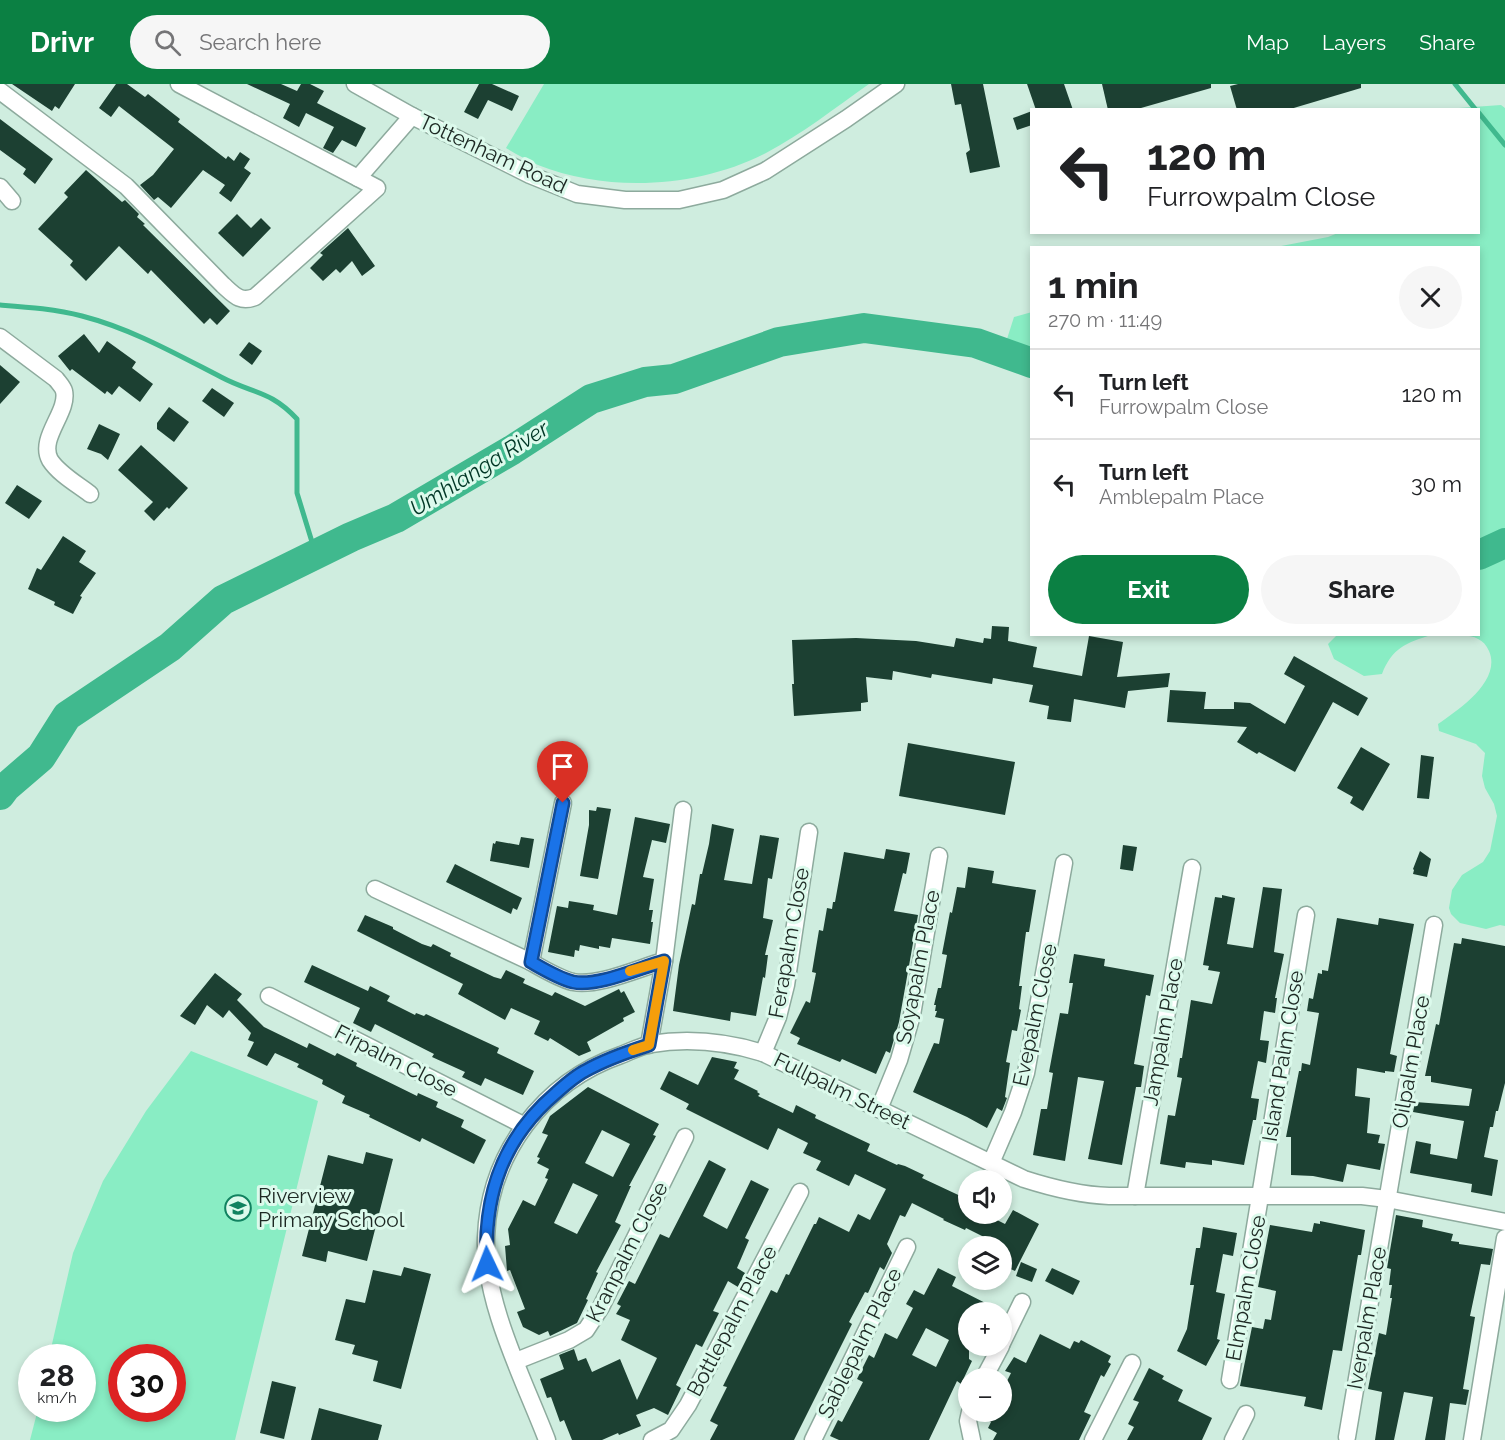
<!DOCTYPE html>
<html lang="en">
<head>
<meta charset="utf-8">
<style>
  body { margin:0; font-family:Raleway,sans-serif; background:#f6f6f6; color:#202124; height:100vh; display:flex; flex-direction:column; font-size:22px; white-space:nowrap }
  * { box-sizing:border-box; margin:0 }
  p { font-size:20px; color:#757577 }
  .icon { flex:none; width:33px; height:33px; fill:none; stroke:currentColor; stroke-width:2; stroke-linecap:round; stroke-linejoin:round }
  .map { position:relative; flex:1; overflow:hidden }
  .panel { position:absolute; left:1030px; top:162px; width:450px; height:390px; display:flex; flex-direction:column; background:#fff; border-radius:0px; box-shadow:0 3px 9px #0003 }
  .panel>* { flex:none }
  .top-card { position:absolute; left:1030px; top:24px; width:450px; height:126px; border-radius:0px; box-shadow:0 3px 9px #0003; background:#fff; color:#202124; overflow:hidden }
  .buttons { position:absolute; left:958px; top:1086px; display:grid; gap:12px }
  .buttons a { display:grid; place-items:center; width:54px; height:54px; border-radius:50%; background:#fff; box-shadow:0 3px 9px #0003; font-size:30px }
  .speed { position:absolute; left:18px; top:1260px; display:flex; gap:12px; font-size:30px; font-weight:700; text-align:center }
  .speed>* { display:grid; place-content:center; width:78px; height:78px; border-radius:50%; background:#fff; box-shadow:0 3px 9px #0003; line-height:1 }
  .speed small { font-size:15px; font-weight:400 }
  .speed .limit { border:9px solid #d22; background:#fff; color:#111 }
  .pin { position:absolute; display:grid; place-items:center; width:51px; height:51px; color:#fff; margin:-62px -26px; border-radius:50% 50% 50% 0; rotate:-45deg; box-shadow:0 0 6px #0007 }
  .pin .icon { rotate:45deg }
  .me { position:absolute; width:66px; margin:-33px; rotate:358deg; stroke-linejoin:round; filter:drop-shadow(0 0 4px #0008) }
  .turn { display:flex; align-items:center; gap:21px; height:126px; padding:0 18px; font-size:27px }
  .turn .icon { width:78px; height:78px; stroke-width:2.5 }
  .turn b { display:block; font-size:42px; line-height:51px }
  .round { display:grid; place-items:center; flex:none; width:63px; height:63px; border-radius:32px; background:#f6f6f6 }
  .summary { display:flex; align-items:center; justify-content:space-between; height:102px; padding:0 18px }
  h1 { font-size:36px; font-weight:700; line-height:45px }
  .cta { display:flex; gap:12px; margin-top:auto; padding:12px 18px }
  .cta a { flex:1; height:69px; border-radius:36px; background:#0b8043; color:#fff; font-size:24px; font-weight:700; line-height:69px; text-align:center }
  .cta a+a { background:#f6f6f6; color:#202124 }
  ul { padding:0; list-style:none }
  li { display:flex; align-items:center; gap:18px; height:90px; padding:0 18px; border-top:2px solid #e0e0e0 }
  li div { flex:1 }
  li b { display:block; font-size:22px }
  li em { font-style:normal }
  header { display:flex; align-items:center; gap:36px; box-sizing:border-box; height:84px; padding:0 30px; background:#0b8043; color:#fff }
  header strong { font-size:28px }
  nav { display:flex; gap:33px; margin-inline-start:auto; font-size:21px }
  .search { width:420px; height:54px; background:#f6f6f6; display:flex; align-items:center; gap:15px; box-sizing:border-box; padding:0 21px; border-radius:33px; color:#757577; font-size:22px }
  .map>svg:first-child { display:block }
</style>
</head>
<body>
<header>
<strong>Drivr</strong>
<div class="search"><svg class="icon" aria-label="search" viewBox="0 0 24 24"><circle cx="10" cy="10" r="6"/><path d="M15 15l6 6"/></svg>Search here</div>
<nav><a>Map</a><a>Layers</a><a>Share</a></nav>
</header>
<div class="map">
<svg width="1505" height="1356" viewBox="0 0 1505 1356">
  <rect width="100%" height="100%" fill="#cfeddf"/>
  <!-- green -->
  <g fill="#89edc4" fill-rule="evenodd">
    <path d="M 544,0 L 869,0 C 835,24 802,50 766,69 C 698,104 609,109 538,81 C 527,76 516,70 506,64 Z"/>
    <path d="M 1501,21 L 1505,24 L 1505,842 L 1500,841 L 1486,845 L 1460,839 L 1451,830 L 1449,824 L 1452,806 L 1462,791 L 1483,778 L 1490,767 L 1497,732 L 1494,720 L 1485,704 L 1482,692 L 1485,669 L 1476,660 L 1439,647 L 1438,640 C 1458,626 1502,597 1489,567 C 1484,555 1474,552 1462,551 L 1479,550 L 1479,164 L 1276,163 L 1328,153 L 1338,149 L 1479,148 L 1479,26 L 1445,25 Z"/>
    <polygon points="1032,228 1032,265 1006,258 1014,233"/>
    <path d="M 1337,551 L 1337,550 L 1431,551 C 1406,559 1392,564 1382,590 L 1364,592 L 1334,575 L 1328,560 Z"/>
    <path d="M 191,967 L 318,1017 L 235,1356 L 30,1356 L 38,1325 L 82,1324 L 82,1274 L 49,1273 L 73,1169 L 103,1097 L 146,1027 ZM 122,1274 L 172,1274 L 172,1324 L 122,1324 Z"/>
  </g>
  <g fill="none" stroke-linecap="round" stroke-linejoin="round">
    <!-- stream -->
    <g stroke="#40b98e" stroke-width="5">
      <polyline points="1455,0 1476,26"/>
      <polyline points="1479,29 1505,61"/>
      <path d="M 0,221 C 27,223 56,225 82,232 C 132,245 176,270 221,293 C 253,310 270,306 297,335 L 297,409 L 316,471"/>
    </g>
    <!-- river -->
    <g stroke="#40b98e" stroke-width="30">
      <polyline points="1479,471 1505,459"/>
      <polyline points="0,711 6,703 41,673 67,632 170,563 223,516 351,453 396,434 512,366 591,315 645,298 674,295 779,258 864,244 976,259 1032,279"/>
    </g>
  </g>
  <!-- building -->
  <g fill="#1c4032" fill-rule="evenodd">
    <polygon points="12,0 75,0 59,25 55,22 52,27"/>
    <polygon points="116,0 127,0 145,13 148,10 180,35 178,38 226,75 228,72 234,77 240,68 250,75 244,84 251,89 231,118 219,109 225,101 203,86 171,124 158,113 154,116 140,101 153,91 174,65 119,22 111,33 99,24"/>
    <polygon points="247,0 281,0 297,7 301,0 310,0 324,7 317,19 366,44 356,63 342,56 333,69 323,64 334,43 306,29 299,43 283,34 290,20"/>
    <polygon points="479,0 492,0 519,12 512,27 488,16 478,35 464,28"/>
    <polygon points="951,0 983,0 1000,83 970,89 966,69 970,66 961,20 955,21"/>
    <polygon points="1027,0 1064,0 1073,26 1036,26"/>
    <polygon points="1102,0 1211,0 1211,4 1134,26 1108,26"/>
    <polygon points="1238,0 1361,0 1361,4 1287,26 1237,26 1230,2"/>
    <polygon points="1032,27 1032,41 1017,46 1013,34"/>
    <polygon points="0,35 53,75 35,100 23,90 26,85 0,66"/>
    <polygon points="86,86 122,118 125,116 139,130 137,133 145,140 143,141 230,227 217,241 210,234 204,240 151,186 148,190 119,162 86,197 70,181 73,177 38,145 68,113 64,109"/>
    <polygon points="237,130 251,144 261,134 271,144 243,173 218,149"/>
    <polygon points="348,144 375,182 362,192 352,177 340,189 336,185 323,197 310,184 323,171 320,169"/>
    <polygon points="84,250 99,269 107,257 136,278 132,284 153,300 140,318 119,302 112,311 107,307 105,310 72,285 70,287 58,272"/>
    <polygon points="249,258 262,267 252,281 239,271"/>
    <polygon points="0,281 20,298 0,320"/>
    <polygon points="212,304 234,319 224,333 202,317"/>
    <polygon points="169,323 189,338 174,358 157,345 157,339"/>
    <polygon points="99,340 120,350 108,376 101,370 87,365"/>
    <polygon points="141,361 188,404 169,425 167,423 154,437 144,427 153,418 118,386"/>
    <polygon points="17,401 42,417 29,435 5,419"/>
    <polygon points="63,452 86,467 79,478 96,489 80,512 82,513 73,530 54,521 55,518 28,505 37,484 41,486"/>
    <polygon points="992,542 1009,543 1008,557 1037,563 1033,583 1082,592 1089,552 1123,558 1117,593 1170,589 1168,603 1128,607 1125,624 1074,615 1071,638 1047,635 1049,622 1029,618 1033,601 993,594 992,600 932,590 931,594 893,587 892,596 866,593 868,618 861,619 861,627 794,632 792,600 794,600 792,556 856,554 916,557 954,563 956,554 983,559 984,554 991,555"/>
    <polygon points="1294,572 1368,614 1358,632 1333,618 1295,688 1259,668 1257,670 1237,658 1247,643 1167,638 1170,606 1206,608 1204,625 1234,625 1234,618 1250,619 1285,640 1305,602 1284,590"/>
    <polygon points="908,659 1015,678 1005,731 899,712"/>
    <polygon points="1361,663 1390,680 1363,727 1350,719 1353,713 1337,704"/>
    <polygon points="1421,671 1434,673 1429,715 1417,714"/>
    <polygon points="597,723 611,725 598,795 580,792 589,741 589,726 596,727"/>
    <polygon points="635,733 670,740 666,759 652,756 643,793 654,795 649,826 653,826 651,838 653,838 650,860 612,854 610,864 599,862 599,865 580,861 579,867 575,866 574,873 548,868 557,822 568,824 569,817 594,821 593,826 617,831"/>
    <polygon points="712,740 734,745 724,796 752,800 760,751 779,754 772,795 768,794 763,834 773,836 765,871 768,871 765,894 763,893 756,932 731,928 730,937 673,927 679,881 692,820 695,821 700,790 702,790 709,760"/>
    <polygon points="521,753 534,755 529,784 490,777 493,759 495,760 496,757 519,761"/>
    <polygon points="1123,761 1137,763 1133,787 1120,785"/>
    <polygon points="886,765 910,769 906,790 903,789 894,827 918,831 899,938 890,969 886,967 876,990 842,975 840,978 797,960 800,954 790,949 806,917 810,919 816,889 812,888 819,846 823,847 827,824 832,825 833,818 835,818 844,768 884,775"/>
    <polygon points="1420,767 1431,775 1427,793 1413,790 1414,786 1413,785"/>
    <polygon points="455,780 522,814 517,826 513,824 511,830 446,798"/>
    <polygon points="968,783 994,787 992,799 1036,806 1029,848 1026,848 1019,902 1022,902 1019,925 1021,926 1017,947 1012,946 1006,978 1010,979 1005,1013 1007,1014 1002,1027 997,1024 987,1044 967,1033 913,1008 934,959 939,960 944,935 935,933 937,927 935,927 936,921 934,921 938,904 941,904 947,871 942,870 950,828 952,829 957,803 965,804"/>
    <polygon points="1263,803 1282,805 1274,868 1284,870 1275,914 1277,914 1275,929 1264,927 1260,956 1269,957 1266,979 1258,977 1251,1014 1259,1015 1256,1036 1253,1036 1244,1081 1212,1076 1212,1081 1186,1078 1185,1084 1160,1080 1168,1031 1175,1032 1182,994 1177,993 1180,974 1182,974 1191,916 1212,920 1220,888 1208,886 1209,882 1203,881 1215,813 1222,814 1222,811 1235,814 1227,860 1253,864"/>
    <polygon points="365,831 393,843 393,845 422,860 431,863 433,860 451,869 450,872 494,893 501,895 506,886 525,895 523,899 552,912 555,908 585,922 619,905 621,909 624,907 635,928 623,934 624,937 587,958 591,967 579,972 550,954 548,957 534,950 540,937 511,924 505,936 458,910 463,900 357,847"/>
    <polygon points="1337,834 1378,841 1379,834 1414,840 1390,970 1397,972 1394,988 1385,987 1385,989 1357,984 1355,1012 1370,1014 1367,1049 1380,1051 1378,1059 1385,1060 1380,1086 1347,1080 1343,1098 1313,1092 1291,1091 1291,1053 1286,1053 1299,987 1301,987 1302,979 1310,981 1319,929 1307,927 1309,914 1313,915 1318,889 1322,890 1322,886 1328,887"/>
    <polygon points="1462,854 1505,862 1505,999 1498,1027 1496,1027 1493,1043 1490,1043 1484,1073 1498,1076 1492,1112 1471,1108 1472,1100 1410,1089 1416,1057 1431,1060 1430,1070 1457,1075 1464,1037 1413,1028 1415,1018 1469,1022 1472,1005 1431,998 1431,992 1425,992 1436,940 1439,941 1454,859 1461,860"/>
    <polygon points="1074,870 1105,875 1104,882 1154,891 1150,912 1146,911 1134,980 1144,982 1141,1003 1136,1003 1122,1081 1088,1075 1104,997 1078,993 1065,1077 1033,1071 1041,1025 1047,1025 1053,989 1049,988 1060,929 1068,930 1073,899 1069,899"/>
    <polygon points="312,881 368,907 370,902 390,912 387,917 415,931 416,929 424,932 426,930 499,964 497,969 534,987 523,1011 485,994 481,1002 462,993 465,988 432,973 434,970 375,940 371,948 353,939 360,924 304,898"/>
    <polygon points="215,889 242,910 237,916 264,943 307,964 309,959 335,972 337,969 357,979 356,982 417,1012 418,1009 438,1018 436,1023 464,1036 461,1043 486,1056 474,1080 422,1054 420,1058 369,1033 370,1031 342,1019 345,1012 322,1000 323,996 297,983 299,980 275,969 267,982 247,972 254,958 248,956 251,949 229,926 223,934 207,921 195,941 180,932"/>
    <polygon points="712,973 737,978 734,984 739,986 734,995 758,1007 757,1008 760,1010 758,1012 793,1029 796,1021 816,1031 815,1034 870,1060 867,1067 897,1081 898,1080 905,1082 924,1091 922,1094 969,1116 969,1130 985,1130 1005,1140 1013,1126 1039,1140 1015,1187 1002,1181 1002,1162 966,1144 965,1146 943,1136 944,1135 912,1119 905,1133 900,1131 887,1160 892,1169 884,1186 880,1183 868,1209 865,1208 849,1238 852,1240 794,1356 710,1356 718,1341 710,1337 727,1303 723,1302 771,1206 777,1209 786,1190 789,1191 814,1140 816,1140 819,1133 849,1148 858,1130 870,1136 886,1105 855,1090 849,1102 816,1086 821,1077 803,1069 808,1059 778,1044 768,1066 686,1025 689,1020 660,1005 669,987 698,1001"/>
    <path d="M 588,1003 L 659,1040 L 653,1051 L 656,1052 L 629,1102 L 631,1102 L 615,1138 L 621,1141 L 596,1188 L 598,1189 L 586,1215 L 588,1216 L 577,1239 L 550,1252 L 548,1247 L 539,1251 L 523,1243 L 517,1228 L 525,1225 L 510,1186 L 507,1187 L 505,1162 L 510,1161 L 508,1145 L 523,1116 L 535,1122 L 548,1095 L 545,1094 L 549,1085 L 537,1079 L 540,1074 L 537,1073 L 548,1051 L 542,1049 L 550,1032 ZM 602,1046 L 630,1060 L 613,1093 L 585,1079 ZM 573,1099 L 598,1111 L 577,1150 L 554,1139 Z"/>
    <polygon points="366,1068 393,1075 367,1177 328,1167 326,1178 302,1172 328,1071 363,1080"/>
    <polygon points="709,1076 726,1085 703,1132 727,1145 751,1096 769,1105 745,1154 749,1156 737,1184 745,1189 738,1203 728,1197 713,1227 719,1229 702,1263 696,1260 676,1301 681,1304 668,1331 654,1324 636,1331 641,1342 619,1351 618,1349 602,1356 572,1356 564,1336 560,1338 551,1313 547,1314 540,1295 564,1285 559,1271 574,1265 578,1277 586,1274 592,1288 620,1275 637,1316 657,1274 621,1256 630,1236 616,1230 621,1222 617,1220 629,1197 635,1200 660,1150 669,1154"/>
    <polygon points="1396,1131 1423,1136 1422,1143 1453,1150 1451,1157 1459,1158 1459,1160 1493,1165 1490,1181 1481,1180 1470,1232 1475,1233 1463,1305 1469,1306 1466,1321 1450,1319 1445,1356 1425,1356 1433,1313 1404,1308 1394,1356 1375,1356 1382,1308 1368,1305 1379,1249 1386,1251 1392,1214 1390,1214 1392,1201 1389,1201 1391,1185 1387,1184"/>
    <polygon points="1320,1137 1365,1146 1361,1171 1358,1171 1342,1267 1333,1266 1322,1326 1304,1322 1306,1313 1240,1302 1252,1243 1263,1245 1265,1235 1271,1236 1276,1207 1258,1203 1270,1141 1312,1148 1314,1139 1320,1140"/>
    <polygon points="1203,1143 1237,1149 1233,1172 1223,1170 1216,1208 1225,1210 1217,1255 1220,1256 1206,1282 1177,1267 1187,1245 1194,1201 1190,1201 1196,1164 1200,1164"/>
    <polygon points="1021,1178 1037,1185 1032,1198 1016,1192"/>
    <polygon points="404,1183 431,1190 401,1305 373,1297 378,1277 352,1270 355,1261 335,1256 346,1215 365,1219 373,1186 401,1192"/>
    <path d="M 938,1184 L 956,1193 L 952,1202 L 1003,1228 L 969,1228 L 969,1275 L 972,1277 L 961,1300 L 957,1297 L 929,1356 L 839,1356 L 830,1352 L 838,1336 L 842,1338 L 863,1298 L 857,1295 L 869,1271 L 874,1274 L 885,1249 L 897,1255 L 913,1224 L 906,1220 L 914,1206 L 924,1211 ZM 926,1244 L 949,1256 L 936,1283 L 912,1271 Z"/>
    <polygon points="1052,1184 1080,1197 1073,1211 1045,1197"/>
    <polygon points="1040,1250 1070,1265 1074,1257 1079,1259 1081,1256 1111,1272 1108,1278 1111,1280 1104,1293 1101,1291 1084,1328 1091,1331 1079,1356 993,1356 997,1349 988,1344 991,1338 980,1332 980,1328 1002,1328 1002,1307 1011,1289 1005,1287 1014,1273 1026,1279"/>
    <polygon points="1149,1284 1164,1292 1162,1295 1183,1306 1178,1317 1212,1334 1202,1356 1127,1356 1134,1343 1128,1340 1139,1318 1133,1316"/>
    <polygon points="272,1297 296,1303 284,1355 260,1349"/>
    <polygon points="319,1324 382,1341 378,1356 311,1356"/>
  </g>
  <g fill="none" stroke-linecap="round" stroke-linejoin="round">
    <!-- street casing -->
    <g stroke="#8daa9d" stroke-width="19">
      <g id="street">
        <polyline points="355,0 412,32 530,91 577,110 625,116 679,116 723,106 765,87 846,35 896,0"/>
        <path d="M 0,7 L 126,102 L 223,201 C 234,211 240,219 255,213 L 377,104 L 179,0"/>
        <polyline points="358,94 412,32"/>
        <polyline points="0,103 12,117"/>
        <path d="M 0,253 L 56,295 C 59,299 63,303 64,307 C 69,328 38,354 50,376 C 59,390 77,400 90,410"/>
        <path d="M 375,805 L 531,878 C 545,886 558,894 573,898 C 598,903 639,884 664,877"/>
        <polyline points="531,878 563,719"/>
        <polyline points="269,912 523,1041"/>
        <polyline points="649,961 664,877 683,726"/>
        <polyline points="763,969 778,933 786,901 809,748"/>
        <polyline points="879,1025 899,976 912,931 939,772"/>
        <polyline points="991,1079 1013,1028 1026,989 1064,779"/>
        <polyline points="1135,1112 1192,784"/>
        <polyline points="1002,1259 1022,1218"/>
        <polyline points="516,1277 569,1256 586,1246 601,1223 685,1053"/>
        <polyline points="984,1294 1001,1262"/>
        <polyline points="1230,1296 1306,831"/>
        <polyline points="970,1328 968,1337 972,1356"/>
        <polyline points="1347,1353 1434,841"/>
        <path d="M 547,1356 C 524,1296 483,1217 486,1153 C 489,1070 543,998 621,971 C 631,967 641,962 651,960 C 688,954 727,958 763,969 L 1024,1095 C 1052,1104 1079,1111 1109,1112 L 1362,1112 L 1387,1115 L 1505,1138"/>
        <polyline points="652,1356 671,1346 688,1321 800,1108"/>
        <polyline points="813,1356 907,1163"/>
        <polyline points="1093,1356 1132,1279"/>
        <polyline points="1233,1356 1246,1330"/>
        <polyline points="1472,1356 1505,1154"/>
      </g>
    </g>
    <!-- street -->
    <use href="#street" stroke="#fff" stroke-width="16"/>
  </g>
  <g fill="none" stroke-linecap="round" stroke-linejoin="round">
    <!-- route casing -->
    <g stroke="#114b97" stroke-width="15">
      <path id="route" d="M 487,1180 C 483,1111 503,1054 556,1009 C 565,1001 575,992 585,987 C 606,975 627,968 649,961 L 664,877 C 639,884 598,903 573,898 C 558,894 545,886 531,878 L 563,719"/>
    </g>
    <!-- route -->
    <use href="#route" stroke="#1a73e8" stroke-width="10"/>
    <!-- slow -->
    <polyline stroke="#f59e0b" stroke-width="10" points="630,887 664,877 649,961 633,966"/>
  </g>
  <!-- icons -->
  <defs>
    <g id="school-ring" transform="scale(1.35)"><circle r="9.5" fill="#dcfaec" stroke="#118260" stroke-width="1.5"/><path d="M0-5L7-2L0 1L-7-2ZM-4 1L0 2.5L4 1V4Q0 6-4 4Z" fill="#118260"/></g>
  </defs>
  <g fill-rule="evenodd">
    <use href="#school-ring" x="238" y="1124"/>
  </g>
  <g text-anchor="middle" stroke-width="6" stroke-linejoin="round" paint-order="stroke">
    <!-- street labels -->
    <g font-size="21" fill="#1d2823" stroke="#dcfaec">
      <text transform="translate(493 70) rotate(25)" y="7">Tottenham Road</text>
      <text transform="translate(789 859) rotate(-80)" y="7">Ferapalm Close</text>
      <text transform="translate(918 883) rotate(-79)" y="7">Soyapalm Place</text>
      <text transform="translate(1035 931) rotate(-78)" y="7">Evepalm Close</text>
      <text transform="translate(1163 948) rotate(-80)" y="7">Jampalm Place</text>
      <text transform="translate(1283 972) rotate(-81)" y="7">Island Palm Close</text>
      <text transform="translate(396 977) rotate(27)" y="7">Firpalm Close</text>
      <text transform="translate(1411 978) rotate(-80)" y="7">Oilpalm Place</text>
      <text transform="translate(842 1007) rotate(26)" y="7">Fullpalm Street</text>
      <text transform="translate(627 1168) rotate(-63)" y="7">Kranpalm Close</text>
      <text transform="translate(1246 1204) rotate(-80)" y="7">Elmpalm Close</text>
      <text transform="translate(1367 1234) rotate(-80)" y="7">Iverpalm Place</text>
      <text transform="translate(732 1237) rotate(-62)" y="7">Bottlepalm Place</text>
      <text transform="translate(860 1259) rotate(-64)" y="7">Sablepalm Place</text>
    </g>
    <!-- poi labels -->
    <g font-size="21" fill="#1d2823" stroke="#dcfaec" text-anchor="start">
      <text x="258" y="1119">Riverview<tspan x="258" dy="24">Primary School</tspan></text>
    </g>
    <!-- water labels -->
    <g font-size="22" font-style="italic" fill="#003625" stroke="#dcfaec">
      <text transform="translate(479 384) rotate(-32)" y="8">Umhlanga River</text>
    </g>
  </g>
</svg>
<div class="buttons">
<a><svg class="icon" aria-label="sound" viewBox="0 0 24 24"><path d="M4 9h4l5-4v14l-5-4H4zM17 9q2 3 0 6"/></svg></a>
<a><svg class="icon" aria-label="layers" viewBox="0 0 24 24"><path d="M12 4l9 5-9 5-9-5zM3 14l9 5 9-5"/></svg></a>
<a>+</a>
<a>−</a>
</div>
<div class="speed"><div>28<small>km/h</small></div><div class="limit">30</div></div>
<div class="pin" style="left:563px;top:719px;background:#d93025"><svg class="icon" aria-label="arrive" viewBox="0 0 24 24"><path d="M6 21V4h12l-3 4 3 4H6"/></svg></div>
<svg class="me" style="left:487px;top:1180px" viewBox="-20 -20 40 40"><path d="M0-17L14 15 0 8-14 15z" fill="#1a73e8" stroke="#fff" stroke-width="4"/></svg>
<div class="top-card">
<div class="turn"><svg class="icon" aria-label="left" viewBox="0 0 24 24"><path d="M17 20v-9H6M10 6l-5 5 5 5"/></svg><div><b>120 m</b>Furrowpalm Close</div></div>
</div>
<section class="panel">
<div class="summary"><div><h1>1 min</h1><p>270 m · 11:49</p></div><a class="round"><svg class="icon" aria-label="close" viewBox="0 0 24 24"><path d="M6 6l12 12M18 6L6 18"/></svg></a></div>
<ul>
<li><svg class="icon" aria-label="left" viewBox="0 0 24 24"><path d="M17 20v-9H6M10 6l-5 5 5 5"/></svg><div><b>Turn left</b><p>Furrowpalm Close</p></div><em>120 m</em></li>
<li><svg class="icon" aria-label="left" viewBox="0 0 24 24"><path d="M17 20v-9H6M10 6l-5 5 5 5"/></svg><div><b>Turn left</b><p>Amblepalm Place</p></div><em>30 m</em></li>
</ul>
<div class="cta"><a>Exit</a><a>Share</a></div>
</section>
</div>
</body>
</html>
